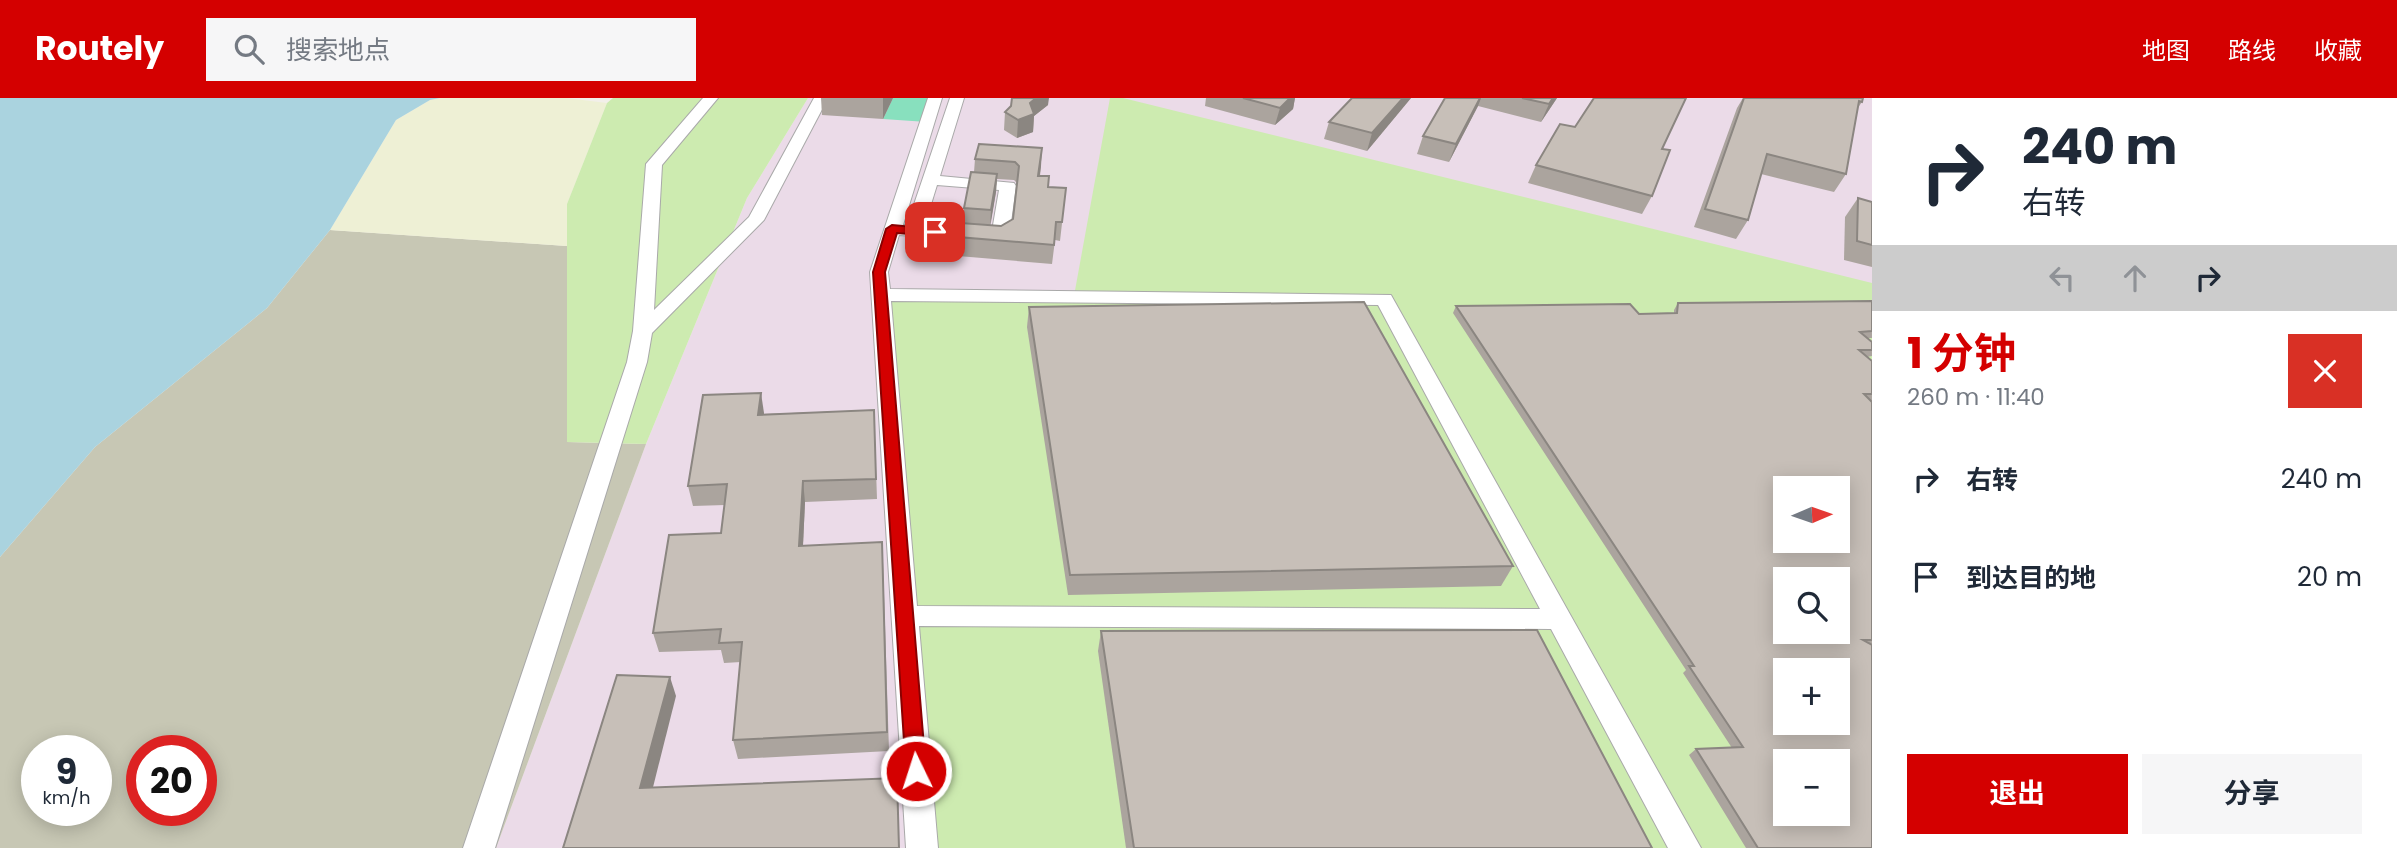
<!DOCTYPE html>
<html lang="zh">
<head>
<meta charset="utf-8">
<style>
  body { margin:0; font-family:Poppins,"Noto Sans SC",sans-serif; background:#f6f6f7; color:#1f2937; height:100vh; display:flex; flex-direction:column; font-size:26px; white-space:nowrap }
  * { box-sizing:border-box; margin:0 }
  p { font-size:23px; color:#747a83 }
  .icon { flex:none; width:38px; height:38px; fill:none; stroke:currentColor; stroke-width:2; stroke-linecap:round; stroke-linejoin:round }
  .map { position:relative; flex:1; overflow:hidden }
  .details { display:flex; flex-direction:column; background:#fff; width:525px }
  .details>* { flex:none }
  .banner { background:#fff; color:#1f2937; overflow:hidden }
  .needle { width:46px; rotate:88deg }
  .tools { position:absolute; left:1773px; top:378px; display:grid; gap:14px }
  .tools a { display:grid; place-items:center; width:77px; height:77px; border-radius:0px; background:#fff; box-shadow:0 4px 18px #0003; font-size:35px }
  .speed { position:absolute; left:21px; top:637px; display:flex; gap:14px; font-size:35px; font-weight:700; text-align:center }
  .speed>* { display:grid; place-content:center; width:91px; height:91px; border-radius:50%; background:#fff; box-shadow:0 4px 18px #0003; line-height:1 }
  .speed small { font-size:18px; font-weight:400 }
  .speed .limit { border:10px solid #d22; background:#fff; color:#111 }
  .pin { position:absolute; display:grid; place-items:center; width:60px; height:60px; color:#fff; margin:-30px; border-radius:14px; box-shadow:0 4px 10px #0006 }
  .me { position:absolute; width:77px; margin:-38px; rotate:356deg; stroke-linejoin:round; filter:drop-shadow(0 0 5px #0008) }
  .turn { display:flex; align-items:center; gap:24px; height:147px; padding:0 35px; font-size:32px }
  .turn .icon { width:91px; height:91px; stroke-width:2.5 }
  .turn b { display:block; font-size:49px; line-height:60px }
  .lanes { display:flex; align-items:center; height:66px; padding:0 35px; background:#0003; justify-content:center; gap:35px; direction:ltr }
  .lanes .off { opacity:.35 }
  .round { display:grid; place-items:center; flex:none; width:74px; height:74px; border-radius:0px; background:#f6f6f7 }
  .summary { display:flex; align-items:center; justify-content:space-between; height:119px; padding:0 35px }
  h1 { font-size:42px; font-weight:700; line-height:52px; color:#d40000 }
  .action { display:flex; gap:14px; margin-top:auto; padding:14px 35px }
  .action a { flex:1; height:80px; border-radius:0px; background:#d40000; color:#fff; font-size:28px; font-weight:700; line-height:80px; text-align:center }
  .action a+a { background:#f6f6f7; color:#1f2937 }
  ul { padding:0; list-style:none }
  li { display:flex; align-items:center; gap:21px; height:98px; padding:0 35px }
  li div { flex:1 }
  li b { display:block; font-size:26px }
  li em { font-style:normal }
  header { display:flex; align-items:center; gap:42px; box-sizing:border-box; height:98px; padding:0 35px; background:#d40000; color:#fff }
  header strong { font-size:33px }
  nav { display:flex; gap:38px; margin-inline-start:auto; font-size:24px }
  .search { width:490px; height:63px; background:#f6f6f7; display:flex; align-items:center; gap:18px; box-sizing:border-box; padding:0 24px; border-radius:0px; color:#747a83; font-size:26px }
  main { display:flex; flex:1; min-height:0 }
  .map>svg:first-child { display:block }
</style>
</head>
<body>
<header>
<strong>Routely</strong>
<div class="search"><svg class="icon" aria-label="search" viewBox="0 0 24 24"><circle cx="10" cy="10" r="6"/><path d="M15 15l6 6"/></svg>搜索地点</div>
<nav><a>地图</a><a>路线</a><a>收藏</a></nav>
</header>
<main>
<div class="map">
<svg width="1872" height="750" viewBox="0 0 1872 750">
  <rect width="100%" height="100%" fill="#f2efe9"/>
  <!-- industrial -->
  <path fill="#ebdbe8" fill-rule="evenodd" d="M 808,0 L 1872,0 L 1872,750 L 496,750 L 646,346 L 747,100 ZM 1785,390 L 1838,390 L 1838,443 L 1785,443 ZM 1785,481 L 1838,481 L 1838,534 L 1785,534 ZM 1785,572 L 1838,572 L 1838,625 L 1785,625 ZM 1785,663 L 1838,663 L 1838,716 L 1785,716 Z"/>
  <!-- construction -->
  <path fill="#c7c7b4" fill-rule="evenodd" d="M 330,132 L 567,148 L 567,344 L 646,346 L 496,750 L 0,750 L 0,459 L 95,349 L 267,210 ZM 37,653 L 96,653 L 96,712 L 37,712 ZM 142,653 L 201,653 L 201,712 L 142,712 Z"/>
  <!-- farmland -->
  <polygon fill="#eef0d5" points="440,0 566,0 607,5 567,106 567,148 330,132 396,22 430,2"/>
  <!-- grass -->
  <g fill="#cdebb0" fill-rule="evenodd">
    <polygon points="613,0 808,0 747,100 646,346 567,344 567,106 607,5"/>
    <path d="M 1110,0 L 1123,0 L 1872,185 L 1872,750 L 922,750 L 881,197 L 1074,198 ZM 1785,390 L 1838,390 L 1838,443 L 1785,443 ZM 1785,481 L 1838,481 L 1838,534 L 1785,534 ZM 1785,572 L 1838,572 L 1838,625 L 1785,625 ZM 1785,663 L 1838,663 L 1838,716 L 1785,716 Z"/>
  </g>
  <!-- pitch -->
  <polygon fill="#88e0be" points="893,0 935,0 927,24 883,21"/>
  <!-- water -->
  <polygon fill="#aad3df" points="0,0 440,0 430,2 396,22 330,132 267,210 95,349 0,459"/>
  <g fill="none" stroke-linecap="round" stroke-linejoin="round">
    <!-- minor casing -->
    <g stroke="#a9a9a9" stroke-width="2">
      <g id="minor">
        <polygon points="703,0 718,0 662,67 654,212 749,119 814,0 828,0 764,122 652,235 647,264 495,750 463,750 627,264 633,233 646,66"/>
        <path d="M 928,0 L 942,0 L 903,127 L 907,127 L 950,0 L 964,0 L 940,78 L 1014,85 L 1016,88 L 1009,139 L 1000,144 L 899,137 L 888,174 L 890,191 L 1391,197 L 1701,750 L 1668,750 L 1551,531 L 919,528 L 938,750 L 906,750 L 870,174 ZM 937,87 L 999,92 L 992,133 L 924,129 ZM 891,203 L 1378,207 L 1540,511 L 917,508 Z"/>
      </g>
    </g>
    <!-- minor -->
    <use href="#minor" fill="#fff" fill-rule="evenodd"/>
  </g>
  <!-- wall -->
  <g fill="#aba49e" fill-rule="evenodd">
    <polygon points="821,0 893,0 883,21 822,17"/>
    <polygon points="1206,0 1295,0 1293,11 1275,27 1205,8"/>
    <polygon points="1352,0 1411,0 1367,53 1324,41 1329,24"/>
    <polygon points="1445,0 1557,0 1541,24 1478,8 1449,64 1417,56 1423,38"/>
    <polygon points="1743,0 1863,0 1862,4 1857,11 1846,76 1834,94 1761,76 1748,122 1736,141 1694,129 1737,10"/>
    <polygon points="1048,7 1034,18 1033,34 1017,40 1004,32 1005,14"/>
    <path d="M 979,46 L 1041,68 L 1040,78 L 1049,78 L 1048,89 L 1066,90 L 1060,143 L 1055,142 L 1052,166 L 958,158 L 958,139 L 964,125 L 964,110 L 974,74 L 975,61 ZM 997,81 L 1014,82 L 1017,85 L 1013,121 L 1001,128 L 990,127 L 996,94 Z"/>
    <polygon points="1662,51 1652,98 1642,116 1528,85 1536,67"/>
    <polygon points="1858,100 1872,104 1872,169 1844,162 1845,119"/>
    <polygon points="1872,203 1872,240 1868,240 1872,244 1872,258 1867,259 1872,263 1872,750 1746,750 1689,657 1696,651 1732,650 1683,575 1686,572 1453,215 1456,208 1639,216 1674,215 1674,212 1678,205"/>
    <polygon points="1029,209 1513,468 1501,488 1068,497 1027,229"/>
    <polygon points="874,312 877,401 805,404 803,447 883,464 889,653 738,661 733,642 741,564 724,565 721,552 659,554 653,535 721,435 725,407 693,408 688,388 764,316"/>
    <polygon points="1101,533 1652,750 1126,750 1098,553"/>
  </g>
  <!-- shaded-wall -->
  <g fill="#8b8681">
    <polygon points="883,0 893,0 883,21"/>
    <polygon points="1036,0 1049,0 1048,7 1034,18 1033,34 1017,40 1018,22 1030,5"/>
    <polygon points="1290,0 1295,0 1293,11 1275,27 1280,10"/>
    <polygon points="1403,0 1411,0 1367,53 1372,35"/>
    <polygon points="1480,0 1481,0 1478,8 1449,64 1456,46"/>
    <polygon points="1553,0 1557,0 1541,24 1549,6"/>
    <polygon points="1042,50 1041,68 1037,96 1038,78"/>
    <polygon points="997,76 996,94 990,130 991,112"/>
    <polygon points="761,295 764,315 762,337 758,317"/>
    <polygon points="803,383 805,404 802,468 799,448"/>
    <polygon points="670,579 676,598 648,709 640,690"/>
  </g>
  <!-- building -->
  <g fill="#c7bfb8" stroke="#8b8681" stroke-width="2" fill-rule="evenodd">
    <polygon points="1012,0 1036,0 1030,5 1034,16 1018,22 1005,14 1011,8"/>
    <polygon points="1243,0 1290,0 1280,10"/>
    <polygon points="1352,0 1403,0 1372,35 1329,24"/>
    <polygon points="1445,0 1480,0 1456,46 1423,38"/>
    <polygon points="1522,0 1553,0 1549,6"/>
    <polygon points="1594,0 1686,0 1662,51 1670,52 1652,98 1536,67 1560,26 1575,29"/>
    <polygon points="1744,0 1863,0 1862,4 1859,3 1846,76 1767,56 1748,122 1705,111"/>
    <polygon points="979,46 1042,50 1038,78 1049,78 1048,89 1066,90 1062,124 1056,124 1054,147 958,139 961,125 1001,128 1013,121 1019,68 1015,64 975,61"/>
    <polygon points="971,74 997,76 991,112 964,110"/>
    <polygon points="1858,100 1872,104 1872,147 1857,143"/>
    <path d="M 1872,203 L 1872,233 L 1860,234 L 1872,244 L 1872,252 L 1859,252 L 1872,263 L 1872,296 L 1864,296 L 1872,304 L 1872,542 L 1863,542 L 1872,547 L 1872,750 L 1758,750 L 1696,651 L 1743,649 L 1689,568 L 1694,568 L 1456,208 L 1630,206 L 1639,216 L 1677,215 L 1678,205 ZM 1785,390 L 1838,390 L 1838,443 L 1785,443 ZM 1785,481 L 1838,481 L 1838,534 L 1785,534 ZM 1785,572 L 1838,572 L 1838,625 L 1785,625 ZM 1785,663 L 1838,663 L 1838,716 L 1785,716 Z"/>
    <polygon points="1364,204 1513,468 1070,477 1029,209"/>
    <polygon points="761,295 758,317 874,312 876,381 803,383 799,448 882,444 887,634 733,642 742,544 719,545 721,531 653,535 669,437 721,435 727,386 688,388 703,297"/>
    <polygon points="1537,532 1652,750 1134,750 1101,533"/>
    <polygon points="617,577 670,579 640,690 897,680 899,750 563,750"/>
  </g>
  <!-- route -->
  <polygon fill="#d40000" stroke="#8a0000" stroke-width="2" points="892,127 935,131 941,134 935,138 897,135 885,174 926,673 923,679 916,682 909,679 906,673 873,174 886,131"/>
</svg>
<div class="tools">
<a><svg class="needle" viewBox="-14 -14 28 28"><path d="M0-13l5 13h-10z" fill="#e53935"/><path d="M0 13l5-13h-10z" fill="#747a83"/></svg></a>
<a><svg class="icon" aria-label="search" viewBox="0 0 24 24"><circle cx="10" cy="10" r="6"/><path d="M15 15l6 6"/></svg></a>
<a>+</a>
<a>−</a>
</div>
<div class="speed"><div>9<small>km/h</small></div><div class="limit">20</div></div>
<div class="pin" style="left:935px;top:134px;background:#d93025"><svg class="icon" aria-label="arrive" viewBox="0 0 24 24"><path d="M6 21V4h12l-3 4 3 4H6"/></svg></div>
<svg class="me" style="left:916px;top:673px" viewBox="-20 -20 40 40"><circle r="17" fill="#d40000" stroke="#fff" stroke-width="3"/><path d="M0-11L8 9 0 5-8 9z" fill="#fff"/></svg>
</div>
<section class="details">
<div class="banner">
<div class="turn"><svg class="icon" aria-label="right" viewBox="0 0 24 24"><path d="M7 20v-9h11M14 6l5 5-5 5"/></svg><div><b>240 m</b>右转</div></div>
<div class="lanes"><svg class="icon off" aria-label="left" viewBox="0 0 24 24"><path d="M17 20v-9H6M10 6l-5 5 5 5"/></svg><svg class="icon off" aria-label="ahead" viewBox="0 0 24 24"><path d="M12 20V5M6 11l6-6 6 6"/></svg><svg class="icon" aria-label="right" viewBox="0 0 24 24"><path d="M7 20v-9h11M14 6l5 5-5 5"/></svg></div>
</div>
<div class="summary"><div><h1>1 分钟</h1><p>260 m · 11:40</p></div><a class="round" style="background:#d93025;color:#fff"><svg class="icon" aria-label="close" viewBox="0 0 24 24"><path d="M6 6l12 12M18 6L6 18"/></svg></a></div>
<ul>
<li><svg class="icon" aria-label="right" viewBox="0 0 24 24"><path d="M7 20v-9h11M14 6l5 5-5 5"/></svg><div><b>右转</b></div><em>240 m</em></li>
<li><svg class="icon" aria-label="arrive" viewBox="0 0 24 24"><path d="M6 21V4h12l-3 4 3 4H6"/></svg><div><b>到达目的地</b></div><em>20 m</em></li>
</ul>
<div class="action"><a>退出</a><a>分享</a></div>
</section>
</main>
</body>
</html>
